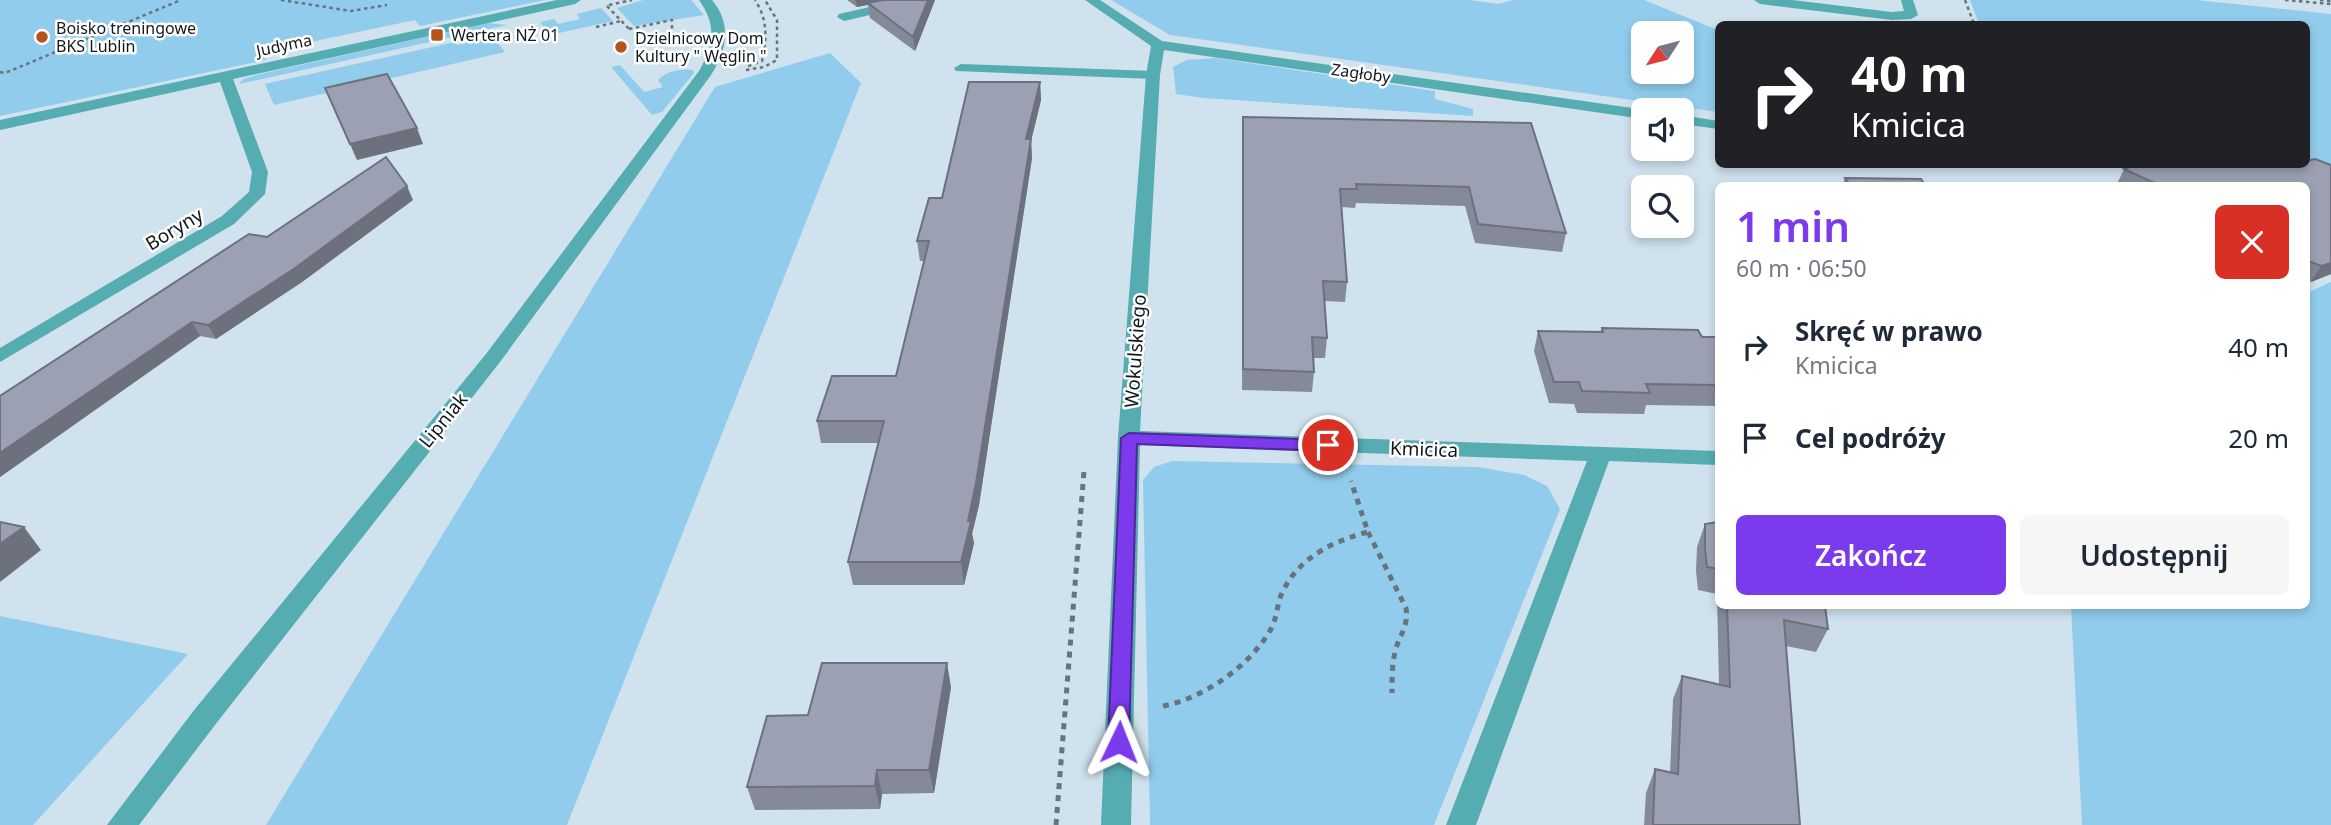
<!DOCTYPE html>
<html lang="pl">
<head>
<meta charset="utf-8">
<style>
  body { margin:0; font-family:"Noto Sans",sans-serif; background:#f6f6f7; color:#1f2937; height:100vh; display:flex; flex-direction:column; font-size:26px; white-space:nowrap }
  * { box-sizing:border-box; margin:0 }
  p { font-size:23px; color:#747a83 }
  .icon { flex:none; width:38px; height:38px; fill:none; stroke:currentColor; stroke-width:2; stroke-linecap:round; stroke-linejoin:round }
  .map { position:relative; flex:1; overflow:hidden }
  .sheet { position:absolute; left:1715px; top:182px; width:595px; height:427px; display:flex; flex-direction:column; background:#fff; border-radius:10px; box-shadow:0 4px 10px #0003 }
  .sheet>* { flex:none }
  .hud { position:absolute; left:1715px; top:21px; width:595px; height:147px; border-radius:10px; box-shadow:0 4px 10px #0003; background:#202124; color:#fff; overflow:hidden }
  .needle { width:46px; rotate:234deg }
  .controls { position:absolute; left:1631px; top:21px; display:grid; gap:14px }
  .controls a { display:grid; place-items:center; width:63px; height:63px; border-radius:10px; background:#fff; box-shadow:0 4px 10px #0003; font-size:35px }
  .pin { position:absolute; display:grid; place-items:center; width:60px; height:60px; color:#fff; margin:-30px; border:4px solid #fff; border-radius:50%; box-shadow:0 2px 7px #0007 }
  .me { position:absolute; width:77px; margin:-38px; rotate:2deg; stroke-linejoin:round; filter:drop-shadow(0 0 5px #0008) }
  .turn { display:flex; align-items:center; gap:24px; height:147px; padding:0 21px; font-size:32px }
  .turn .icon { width:91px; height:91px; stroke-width:2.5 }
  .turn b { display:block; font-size:49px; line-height:60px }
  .round { display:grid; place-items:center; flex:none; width:74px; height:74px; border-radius:10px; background:#f6f6f7 }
  .overview { display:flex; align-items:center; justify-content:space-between; height:119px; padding:0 21px }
  h1 { font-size:42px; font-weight:600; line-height:52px; color:#7c3aed }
  .button { display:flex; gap:14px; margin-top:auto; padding:14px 21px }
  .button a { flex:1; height:80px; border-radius:10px; background:#7c3aed; color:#fff; font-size:28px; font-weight:600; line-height:80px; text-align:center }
  .button a+a { background:#f6f6f7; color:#1f2937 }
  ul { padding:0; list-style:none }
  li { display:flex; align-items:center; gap:21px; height:91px; padding:0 21px }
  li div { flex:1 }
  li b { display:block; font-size:26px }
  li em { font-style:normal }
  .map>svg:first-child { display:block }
</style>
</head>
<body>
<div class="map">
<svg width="2331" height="825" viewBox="0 0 2331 825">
  <rect width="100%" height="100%" fill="#cfe2ed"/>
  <!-- green -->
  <g fill="#91cced" fill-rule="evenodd">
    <polygon points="0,0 545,0 420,26 415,20 263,52 266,60 0,116"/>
    <polygon points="643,0 691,0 704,15 634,26 617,8"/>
    <path d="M 1111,0 L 1470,0 L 1498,4 L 1513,0 L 1644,0 L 1718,30 L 1718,112 L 1170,35 ZM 1643,33 L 1682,33 L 1682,72 L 1643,72 Z"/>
    <polygon points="1970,0 2196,0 2331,14 2331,183 2306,164 2306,24 1979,24"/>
    <polygon points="601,8 613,21 550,35 540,22 554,19 558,24 580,19 577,14"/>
    <polygon points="488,23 507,25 239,84 243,79 260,74"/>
    <polygon points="493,37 505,52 274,105 265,84 455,42 457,45"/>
    <polygon points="830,53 861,83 567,825 266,825 715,87"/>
    <polygon points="1216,58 1435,91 1435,99 1473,109 1473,116 1203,98 1176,94 1173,67 1187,60"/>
    <path d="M 620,65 L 644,92 L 663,87 L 658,80 C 666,71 681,68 693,70 L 694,73 L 662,112 L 652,115 L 611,67 Z"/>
    <polygon points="2331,282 2331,825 2082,825 2071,606 2306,606 2307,293"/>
    <polygon points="1172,461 1478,467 1524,475 1547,486 1560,509 1434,825 1150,825 1143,480 1154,467"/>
    <polygon points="0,616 188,654 33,825 0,825"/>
  </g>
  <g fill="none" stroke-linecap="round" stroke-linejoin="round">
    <!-- path-far1 -->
    <g stroke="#68747b" stroke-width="2.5" stroke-dasharray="3.5 3.5" stroke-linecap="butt">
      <polyline points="281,0 351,11 387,5"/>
      <polyline points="1965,0 1974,24"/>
      <polyline points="2285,0 2331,4"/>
      <polyline points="2320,0 2331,1"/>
      <polyline points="609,5 632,0"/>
      <polyline points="607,6 630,30"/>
      <polyline points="596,27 621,21"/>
      <polyline points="629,29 672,20 672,40"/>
      <path d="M 748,66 L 762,61 C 767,39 768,20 755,0"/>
      <polyline points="746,70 764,67 777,60 777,20 765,0"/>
      <polyline points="0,72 5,73 181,0"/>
    </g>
    <!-- path -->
    <g stroke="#68747b" stroke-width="5" stroke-dasharray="6 6" stroke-linecap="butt">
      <path d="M 1368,532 L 1406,608 C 1409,627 1399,635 1395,652 C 1392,665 1392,679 1392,693"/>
      <path d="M 1163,706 C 1204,698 1250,666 1271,629 C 1277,618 1277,604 1282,593 C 1298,558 1333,541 1368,532 L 1351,481"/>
      <polyline points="1056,825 1084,471"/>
    </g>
    <!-- service -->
    <g fill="#55acb1" fill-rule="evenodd">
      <polygon points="900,0 922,0 921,3 844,21 837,17 839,14"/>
      <polygon points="1754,0 1792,0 1892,12 1904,11 1901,0 1913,0 1918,15 1911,19 1892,20 1760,4"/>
      <polygon points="961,64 1153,71 1160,75 1153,79 956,71 954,68"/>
    </g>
    <!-- minor -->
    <g fill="#55acb1" fill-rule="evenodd">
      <polygon points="557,0 581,0 575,4 233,79 268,172 265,194 234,224 0,362 0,348 222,216 249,192 252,172 220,82 0,130 0,120"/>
      <path d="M 699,0 L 712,0 C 732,24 727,50 711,75 L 500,362 L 215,725 L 139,825 L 107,825 L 195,709 L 486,354 L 699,71 C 714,45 717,25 699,0 Z"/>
      <polygon points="1085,0 1100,0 1162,41 1646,110 1643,110 1643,119 1164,50 1160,75 1140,431 1718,451 1718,465 1609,461 1476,825 1446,825 1587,461 1140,445 1131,825 1101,825 1118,438 1146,75 1151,46"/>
      <polygon points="1682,115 1718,121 1718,129 1682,124"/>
    </g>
  </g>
  <!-- wall -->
  <g fill="#858a99">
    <polygon points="847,0 935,0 915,51 870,18 868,5 857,7"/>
    <polygon points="1040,82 1041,100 1031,141 1032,158 979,505 972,534 974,543 964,585 853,585 848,562 878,443 821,443 817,421 896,376 924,261 920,261 917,241 942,198"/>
    <polygon points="1243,117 1531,123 1566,233 1562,252 1475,243 1465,206 1356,203 1355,208 1342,207 1347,282 1345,302 1324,301 1327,338 1325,358 1313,358 1314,372 1312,392 1242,390"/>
    <polygon points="2306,164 2331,274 2311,282 2306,280 2306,186 2119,186 2117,184 2124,169"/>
    <polygon points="1845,178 1926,186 1842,186"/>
    <polygon points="413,200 302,282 216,339 200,336 0,477 0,396"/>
    <polygon points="1602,328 1718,337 1718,406 1646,405 1644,414 1577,413 1574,404 1549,403 1534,351 1538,331 1600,332"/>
    <polygon points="1718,518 1718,606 1825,606 1828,629 1816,652 1786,646 1800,825 1644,825 1646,793 1655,769 1670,773 1673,699 1682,676 1719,685 1717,594 1698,590 1696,571 1697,547 1705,524 1717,522"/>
    <polygon points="951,687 934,793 882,794 880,809 755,810 747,787 808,715"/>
  </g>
  <!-- shaded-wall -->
  <g fill="#6c717d">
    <polygon points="855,0 888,0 857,7"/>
    <polygon points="928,0 935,0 915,51 913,37"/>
    <polygon points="1040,82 1041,100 1031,141 1032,158 979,505 972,534 974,543 964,585 961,562 1026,139"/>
    <polygon points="417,128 423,144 357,160 350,144"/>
    <polygon points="407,186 413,200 302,282 216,339 208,325"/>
    <polygon points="2331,263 2331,274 2311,282 2321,266"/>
    <polygon points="192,322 200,336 0,477 0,453"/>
    <polygon points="24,527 41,550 0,582 0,544"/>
    <polygon points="947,663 951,687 934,793 929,770"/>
    <polygon points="877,770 882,794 880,809 875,786"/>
  </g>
  <!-- building -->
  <g fill="#9ba1b2" stroke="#6c717d" stroke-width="2">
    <polygon points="883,0 928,0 913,37 868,3"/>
    <polygon points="387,74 417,128 350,144 325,88"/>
    <polygon points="969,82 1040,82 1026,139 1031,139 976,483 968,521 971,521 961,562 848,562 884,421 817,421 832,376 896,376 929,241 917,241 929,198 942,198"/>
    <polygon points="1243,117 1531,123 1566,233 1478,224 1469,187 1356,184 1357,189 1340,189 1347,282 1323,281 1327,338 1312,337 1314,372 1243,369"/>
    <polygon points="386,157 407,186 295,268 208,325 192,322 0,453 0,396 249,234 267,237"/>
    <polygon points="2315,159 2331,165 2331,263 2321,266 2306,260 2306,186 2161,186 2124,169 2139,164 2306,164 2306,161"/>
    <polygon points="1845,178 1921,179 1926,186 1851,186"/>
    <polygon points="1602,328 1698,330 1702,337 1718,337 1718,385 1646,384 1650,393 1582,391 1579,382 1554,382 1538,331 1603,332"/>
    <polygon points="0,522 24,527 0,544"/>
    <polygon points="1718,522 1718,569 1707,567 1705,548 1705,524"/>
    <polygon points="1727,606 1825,606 1828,629 1784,620 1800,825 1653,825 1655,769 1678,774 1682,676 1730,687"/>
    <polygon points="822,663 947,663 929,770 877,770 875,786 747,787 767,716 808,715"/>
  </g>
  <!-- route -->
  <polygon fill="#7c3aed" stroke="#51269a" stroke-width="2" points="1129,433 1328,440 1336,445 1328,451 1137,444 1129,742 1126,748 1119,751 1111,748 1108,742 1121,438"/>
  <!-- markers -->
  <g fill="#b6531a" stroke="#fff" stroke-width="2.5">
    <rect x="430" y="28" width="14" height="14" rx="3.5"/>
    <circle cx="42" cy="37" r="7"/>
    <circle cx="621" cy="47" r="7"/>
  </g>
  <g text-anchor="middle" stroke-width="5" stroke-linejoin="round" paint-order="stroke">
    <!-- far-poi labels -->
    <g font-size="16" fill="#11181c" stroke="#fff" text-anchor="start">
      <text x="56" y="34">Boisko treningowe<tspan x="56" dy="18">BKS Lublin</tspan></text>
      <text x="451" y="41">Wertera NŻ 01</text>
      <text x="635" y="44">Dzielnicowy Dom<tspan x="635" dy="18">Kultury " Węglin "</tspan></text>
    </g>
    <!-- far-street labels -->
    <g font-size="16" fill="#11181c" stroke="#fff">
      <text transform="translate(284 45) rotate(-12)" y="6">Judyma</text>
      <text transform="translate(1361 73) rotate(8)" y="6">Zagłoby</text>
    </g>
    <!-- street labels -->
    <g font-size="19" fill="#11181c" stroke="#fff">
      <text transform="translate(174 229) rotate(-31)" y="7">Boryny</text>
      <text transform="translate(1135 351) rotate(-86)" y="7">Wokulskiego</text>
      <text transform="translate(443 420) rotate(-51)" y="7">Lipniak</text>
      <text transform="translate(1424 449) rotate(2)" y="7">Kmicica</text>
    </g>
  </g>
</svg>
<div class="controls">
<a><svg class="needle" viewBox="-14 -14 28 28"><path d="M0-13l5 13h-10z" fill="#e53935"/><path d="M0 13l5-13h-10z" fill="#747a83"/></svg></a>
<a><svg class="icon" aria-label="sound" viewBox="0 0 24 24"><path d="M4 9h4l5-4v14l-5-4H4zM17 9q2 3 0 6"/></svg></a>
<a><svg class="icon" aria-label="search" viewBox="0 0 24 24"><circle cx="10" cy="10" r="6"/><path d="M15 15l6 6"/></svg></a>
</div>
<div class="pin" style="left:1328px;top:445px;background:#d93025"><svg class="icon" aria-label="arrive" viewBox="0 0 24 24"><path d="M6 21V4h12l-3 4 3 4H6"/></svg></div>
<svg class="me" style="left:1119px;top:742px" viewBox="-20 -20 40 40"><path d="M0-17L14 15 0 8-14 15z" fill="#7c3aed" stroke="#fff" stroke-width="4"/></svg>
<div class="hud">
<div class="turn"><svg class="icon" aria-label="right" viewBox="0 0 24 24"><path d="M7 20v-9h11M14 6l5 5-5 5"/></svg><div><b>40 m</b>Kmicica</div></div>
</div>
<section class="sheet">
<div class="overview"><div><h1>1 min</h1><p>60 m · 06:50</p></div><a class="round" style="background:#d93025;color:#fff"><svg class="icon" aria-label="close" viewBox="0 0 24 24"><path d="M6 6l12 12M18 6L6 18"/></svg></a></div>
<ul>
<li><svg class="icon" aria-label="right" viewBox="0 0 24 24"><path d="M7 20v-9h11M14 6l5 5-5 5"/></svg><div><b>Skręć w prawo</b><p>Kmicica</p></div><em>40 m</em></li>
<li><svg class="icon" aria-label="arrive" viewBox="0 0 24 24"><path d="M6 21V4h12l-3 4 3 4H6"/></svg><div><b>Cel podróży</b></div><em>20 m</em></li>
</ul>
<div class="button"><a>Zakończ</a><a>Udostępnij</a></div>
</section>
</div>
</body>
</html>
